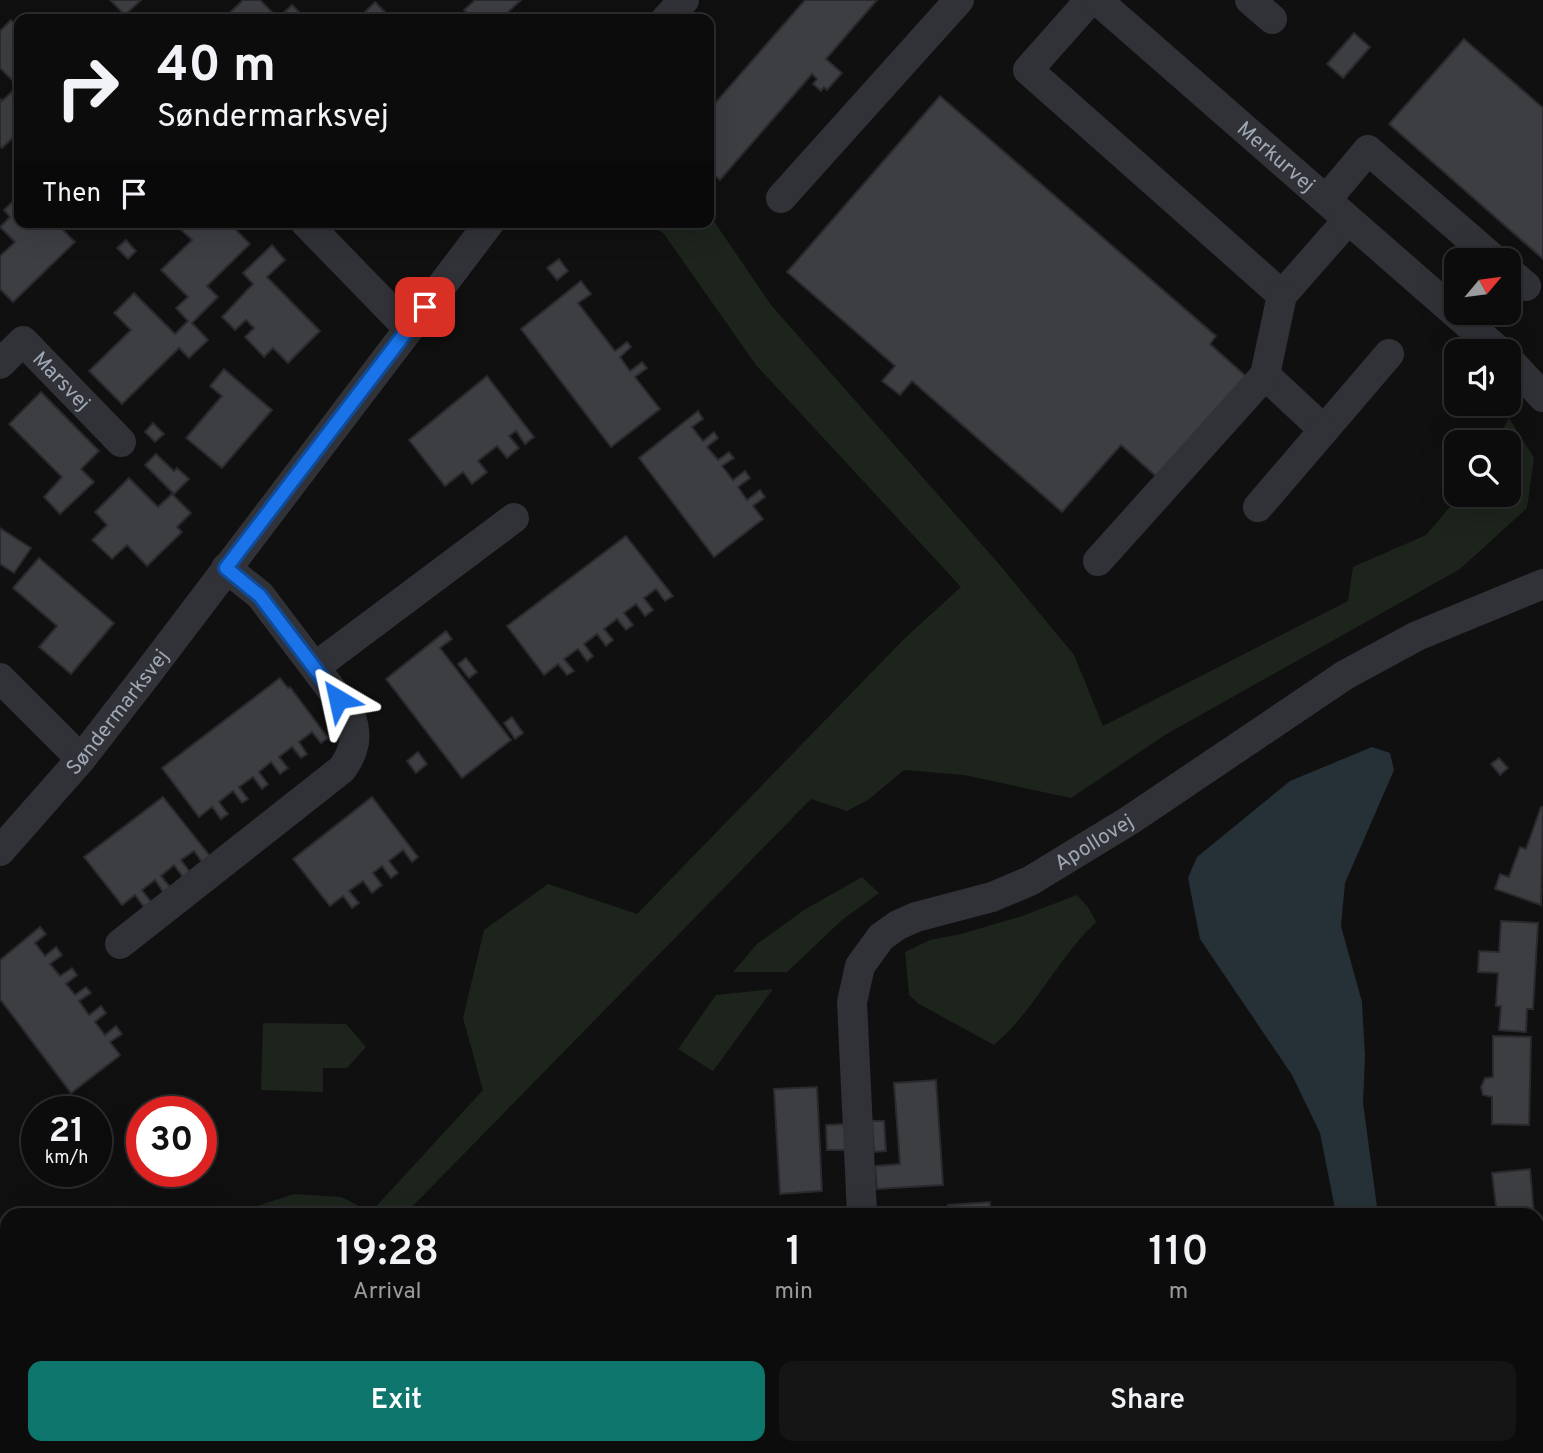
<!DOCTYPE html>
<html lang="en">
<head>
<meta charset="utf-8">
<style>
  body { margin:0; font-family:Overpass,sans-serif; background:#151516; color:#f1f3f6; height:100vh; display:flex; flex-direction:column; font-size:26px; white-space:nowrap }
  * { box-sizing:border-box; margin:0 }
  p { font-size:23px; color:#9a9b9d }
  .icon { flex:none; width:38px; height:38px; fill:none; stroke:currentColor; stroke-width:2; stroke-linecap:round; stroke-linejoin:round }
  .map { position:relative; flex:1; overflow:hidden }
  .drawer { position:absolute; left:0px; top:1208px; width:1544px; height:247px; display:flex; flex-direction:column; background:#0c0c0d; border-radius:21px 21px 0 0; box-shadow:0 7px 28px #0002,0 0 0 2px #2c2c2e }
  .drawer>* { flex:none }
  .banner { position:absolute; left:14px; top:14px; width:700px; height:214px; border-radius:14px; box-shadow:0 7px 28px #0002,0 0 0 2px #2c2c2e; background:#0c0c0d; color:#f1f3f6; overflow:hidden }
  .needle { width:46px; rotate:61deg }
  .tools { position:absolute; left:1444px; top:248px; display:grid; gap:14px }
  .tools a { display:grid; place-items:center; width:77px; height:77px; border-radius:14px; background:#0c0c0d; box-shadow:0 7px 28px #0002,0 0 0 2px #2c2c2e; font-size:35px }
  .speed { position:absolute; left:21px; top:1096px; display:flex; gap:14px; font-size:35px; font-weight:700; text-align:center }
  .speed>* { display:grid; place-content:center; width:91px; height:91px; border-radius:50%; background:#0c0c0d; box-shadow:0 7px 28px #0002,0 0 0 2px #2c2c2e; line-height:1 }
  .speed small { font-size:18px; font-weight:400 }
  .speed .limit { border:10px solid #d22; background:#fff; color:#111 }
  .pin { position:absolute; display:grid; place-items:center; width:60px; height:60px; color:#fff; margin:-30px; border-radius:14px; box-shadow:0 4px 10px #0006 }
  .me { position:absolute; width:77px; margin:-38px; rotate:324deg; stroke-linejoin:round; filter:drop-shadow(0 0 5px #0008) }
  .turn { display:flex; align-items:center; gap:24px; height:147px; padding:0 28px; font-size:32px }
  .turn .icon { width:91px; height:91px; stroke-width:2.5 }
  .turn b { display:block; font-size:49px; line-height:60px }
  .then { display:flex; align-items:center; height:66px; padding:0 28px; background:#0003; gap:14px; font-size:26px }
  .eta { display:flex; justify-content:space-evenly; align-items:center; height:119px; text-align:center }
  .eta b { font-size:42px; font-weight:600; line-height:49px }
  .button { display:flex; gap:14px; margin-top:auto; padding:14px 28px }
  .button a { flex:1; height:80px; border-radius:14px; background:#0f766e; color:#fff; font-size:28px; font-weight:600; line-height:80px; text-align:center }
  .button a+a { background:#151516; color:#f1f3f6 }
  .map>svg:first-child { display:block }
</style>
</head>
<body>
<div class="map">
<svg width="1543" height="1453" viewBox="0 0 1543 1453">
  <rect width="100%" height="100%" fill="#101011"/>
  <!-- green -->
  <g fill="#1c241c">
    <polygon points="709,214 771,305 999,564 1074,655 1103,726 1348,601 1353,567 1426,535 1460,495 1508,495 1508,443 1495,443 1509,418 1534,458 1527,508 1460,569 1165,735 1071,798 964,775 904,770 868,800 847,811 811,799 405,1214 233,1214 294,1194 341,1197 371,1212 483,1090 463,1018 484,930 548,884 637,914 905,638 961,587 756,365 664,234 650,222 709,222"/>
    <polygon points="862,877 879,893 842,920 787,972 733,972 757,944 804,910"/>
    <path d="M 1077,895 L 1088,907 L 1096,922 C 1057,959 1035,1010 994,1045 L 919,1004 L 909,995 L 905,952 L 930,940 L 961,934 L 1022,916 Z"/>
    <polygon points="773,989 713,1071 678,1049 716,995"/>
    <polygon points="263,1023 346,1024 366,1047 347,1068 323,1068 323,1092 261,1090"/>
    <polygon points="326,1447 428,1447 423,1453 331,1453"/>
  </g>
  <!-- water -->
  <polygon fill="#253136" points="1372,747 1390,753 1394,770 1345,883 1341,926 1362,1002 1365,1056 1363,1103 1378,1214 1336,1214 1320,1133 1292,1075 1200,939 1188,878 1197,857 1290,781"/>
  <!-- building -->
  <g fill="#3c3e42" stroke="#2a2a2e" stroke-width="2">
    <polygon points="110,0 141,0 125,15"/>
    <polygon points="243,0 260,0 278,18 292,5 302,15 297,19 223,19"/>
    <polygon points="475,0 521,0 505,15 503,13 500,16 503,19 473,19 464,10"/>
    <polygon points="805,0 877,0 826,59 842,73 827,90 824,87 821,91 813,84 817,79 812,74 720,180 709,170 709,110"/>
    <polygon points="375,2 387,14 382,19 358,19"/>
    <polygon points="11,20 19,28 19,132 2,148 0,146 0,99 2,101 18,86 0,68 0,31"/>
    <polygon points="1354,33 1370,47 1343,78 1327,64"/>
    <polygon points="1464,39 1543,108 1543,259 1389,124"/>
    <polygon points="940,96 1216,336 1210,344 1247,377 1158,478 1121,445 1062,512 912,381 900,395 882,381 895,366 787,272"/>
    <polygon points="19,195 19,222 55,222 75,242 13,302 0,289 0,256 15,242 0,227 10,217 4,210"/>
    <polygon points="173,222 228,222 250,244 207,286 218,297 192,323 208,340 189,358 179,348 122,404 89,371 131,330 114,313 134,293 175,334 188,321 176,308 188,297 161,270 192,240"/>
    <polygon points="126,240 136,251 128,259 117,248"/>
    <polygon points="272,245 285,260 267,277 320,331 288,363 273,348 264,357 245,337 254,328 246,320 235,330 222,317 253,284 243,273"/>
    <polygon points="559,259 568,271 557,280 547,268"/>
    <polygon points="581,281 591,294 578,303 615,351 627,342 631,347 620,357 630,371 642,362 647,368 635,377 660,409 611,447 521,329"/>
    <polygon points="224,369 272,410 222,468 186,438 222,396 210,386"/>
    <polygon points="487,376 534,437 525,444 516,431 509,436 519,448 507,458 497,446 478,461 487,472 472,484 463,472 445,486 409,440"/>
    <polygon points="41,392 99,451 81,469 94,482 60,514 44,497 62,477 9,424"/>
    <polygon points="698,411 703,419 692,427 703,441 714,432 718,438 707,447 718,460 729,452 734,458 722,466 733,480 745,471 750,478 738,487 747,500 760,490 765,497 753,506 763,519 714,557 639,458"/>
    <polygon points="153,423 164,434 155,442 145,432"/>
    <polygon points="156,454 174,471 177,468 189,479 174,494 145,465"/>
    <polygon points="129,478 158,507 172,494 191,513 177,527 182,532 147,566 127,545 112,559 92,540 107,525 95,512"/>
    <polygon points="0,528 31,548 14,573 0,564"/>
    <polygon points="626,536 673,596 665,601 656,589 644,598 653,610 645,616 636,604 624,613 633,625 626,630 617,619 604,629 613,640 606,646 597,634 584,644 593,656 587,661 578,649 564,659 574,671 567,675 558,664 544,675 507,626"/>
    <polygon points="39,558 114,623 71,674 39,647 57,626 13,588"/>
    <polygon points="446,631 452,639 440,648 511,740 462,778 386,679"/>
    <polygon points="466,658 477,672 469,678 458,664"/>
    <polygon points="280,678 288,688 290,687 328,738 321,743 312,732 299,742 307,754 301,758 292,747 279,757 288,768 280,774 271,762 259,772 268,784 262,789 253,777 239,787 248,799 242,803 233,791 219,802 228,814 221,819 212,807 199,817 162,768"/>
    <polygon points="512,717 523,733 515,739 504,723"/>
    <polygon points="418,752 427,764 416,773 407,761"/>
    <polygon points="1499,758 1508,768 1500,775 1491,764"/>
    <polygon points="163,797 210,856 202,862 194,851 181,860 190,872 183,877 174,865 161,876 170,887 163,892 155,880 142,890 151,902 144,907 135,895 122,905 84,857"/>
    <polygon points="372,797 418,857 412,862 403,850 389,861 398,873 391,878 382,866 373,873 382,885 372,893 363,881 349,891 359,903 352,908 343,896 330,906 293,859"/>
    <polygon points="1541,807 1543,807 1541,905 1495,889 1500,874 1509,877 1520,847 1526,849"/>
    <polygon points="1501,921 1538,923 1533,1009 1527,1009 1526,1032 1499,1030 1501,1006 1496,1006 1498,973 1478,972 1479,951 1499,952"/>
    <polygon points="40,927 46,934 35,943 45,956 56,947 62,955 50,964 60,976 72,968 77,975 66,984 75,995 86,987 91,993 79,1001 89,1015 101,1006 106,1013 95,1022 105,1035 116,1026 122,1034 110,1042 120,1055 118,1057 71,1093 0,999 0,960"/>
    <polygon points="1493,1036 1531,1037 1529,1125 1492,1124 1492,1097 1483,1095 1481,1087 1485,1078 1493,1077"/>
    <polygon points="936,1080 943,1185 877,1189 875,1166 900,1164 894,1083"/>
    <polygon points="817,1087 822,1191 780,1194 774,1089"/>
    <polygon points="872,1121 884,1121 886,1151 874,1152"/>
    <polygon points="845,1124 845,1150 827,1150 826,1125"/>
    <polygon points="1530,1169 1534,1214 1497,1214 1492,1173"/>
    <polygon points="990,1202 990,1214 949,1214 948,1205"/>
    <polygon points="1536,1273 1539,1273 1543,1295 1543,1305 1536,1306"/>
    <polygon points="1543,1310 1543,1371 1536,1373 1536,1312"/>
  </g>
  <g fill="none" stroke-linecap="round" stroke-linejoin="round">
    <!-- minor -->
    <g stroke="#303237" stroke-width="30">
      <polyline points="1090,0 1028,70 1282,295 1348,220"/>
      <path id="s1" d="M 1097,0 L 1500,352"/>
      <polyline points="1250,0 1272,19"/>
      <polyline points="666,19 684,0"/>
      <polyline points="781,198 959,0"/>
      <polyline points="1326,200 1368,150 1496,261"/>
      <polyline points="305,222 408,328"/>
      <polyline points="1508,271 1526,286"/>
      <polyline points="1508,359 1543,397"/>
      <path id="s2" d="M 0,364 L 23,341 L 121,442"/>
      <polyline points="1265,375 1324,430 1389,354"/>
      <polyline points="1258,507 1324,430"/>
      <polyline points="1098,561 1265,375 1282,295"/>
      <polyline points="315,667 514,518"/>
      <polyline points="0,678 81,759"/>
      <path id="s3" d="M 0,851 L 81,759 L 147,674 L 490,222"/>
      <path d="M 120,944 L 342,769 C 355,751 358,736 350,714 L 260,595 L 226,568"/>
      <path id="s4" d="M 862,1214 L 852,1002 L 860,966 L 881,937 L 898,925 L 916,917 L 992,897 L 1030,881 L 1130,820 L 1345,675 L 1417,636 L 1543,584"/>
      <polyline points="961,1447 962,1453"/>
      <polyline points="792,1453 793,1447"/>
    </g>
  </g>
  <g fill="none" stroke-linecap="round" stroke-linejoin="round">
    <!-- route casing -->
    <g stroke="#114b97" stroke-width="18">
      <polyline id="route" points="338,699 260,596 226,568 425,307"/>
    </g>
    <!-- route -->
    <use href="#route" stroke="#1a73e8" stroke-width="12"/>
  </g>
  <g text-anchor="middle" stroke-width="5" stroke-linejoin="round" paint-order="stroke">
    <!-- street labels -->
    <g font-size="21" fill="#9fa8b4" stroke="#0b0b0c">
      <text dy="7" stroke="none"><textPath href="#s1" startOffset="238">Merkurvej</textPath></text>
      <text dy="7" stroke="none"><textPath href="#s2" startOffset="88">Marsvej</textPath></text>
      <text dy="7" stroke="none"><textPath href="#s3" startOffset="182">Søndermarksvej</textPath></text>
      <text dy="7" stroke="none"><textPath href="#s4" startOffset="520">Apollovej</textPath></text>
    </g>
  </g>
</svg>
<div class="tools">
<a><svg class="needle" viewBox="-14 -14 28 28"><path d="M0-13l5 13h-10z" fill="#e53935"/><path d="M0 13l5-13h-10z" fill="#9a9b9d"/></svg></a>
<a><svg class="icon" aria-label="sound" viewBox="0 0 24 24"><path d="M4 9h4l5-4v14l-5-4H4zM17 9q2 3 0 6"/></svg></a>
<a><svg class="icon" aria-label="search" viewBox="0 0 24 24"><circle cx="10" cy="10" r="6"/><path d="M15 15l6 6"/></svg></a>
</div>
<div class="speed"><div>21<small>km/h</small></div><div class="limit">30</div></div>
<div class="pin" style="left:425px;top:307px;background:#d93025"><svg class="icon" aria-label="arrive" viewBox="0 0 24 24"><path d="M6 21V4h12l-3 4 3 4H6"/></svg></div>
<svg class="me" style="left:338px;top:699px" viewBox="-20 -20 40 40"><path d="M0-17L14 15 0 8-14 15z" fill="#1a73e8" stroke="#fff" stroke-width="4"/></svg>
<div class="banner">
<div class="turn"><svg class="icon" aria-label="right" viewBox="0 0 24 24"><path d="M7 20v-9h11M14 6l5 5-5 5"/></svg><div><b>40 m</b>Søndermarksvej</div></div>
<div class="then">Then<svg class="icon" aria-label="arrive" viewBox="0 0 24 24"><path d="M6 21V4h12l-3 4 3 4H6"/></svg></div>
</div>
<section class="drawer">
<div class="eta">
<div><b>19:28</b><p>Arrival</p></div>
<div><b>1</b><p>min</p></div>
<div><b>110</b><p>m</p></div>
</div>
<div class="button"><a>Exit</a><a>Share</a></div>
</section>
</div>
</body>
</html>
